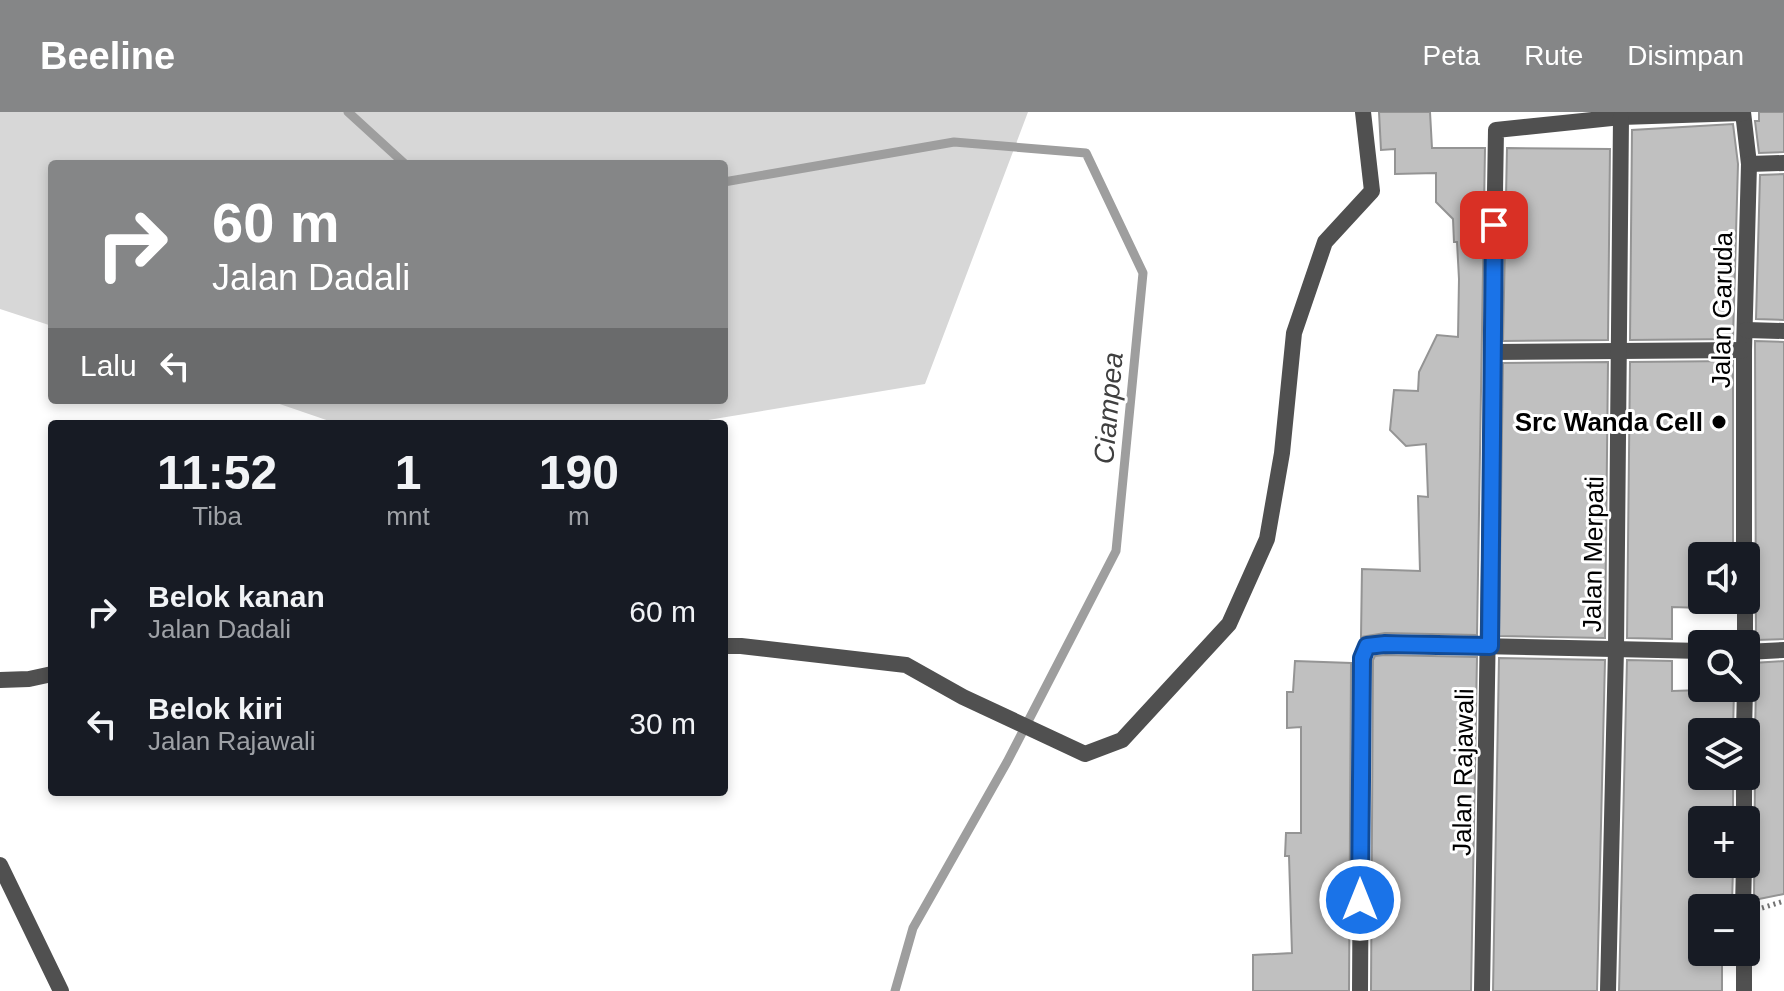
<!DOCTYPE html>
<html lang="id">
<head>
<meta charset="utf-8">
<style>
  body { margin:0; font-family:Arial,sans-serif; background:#242831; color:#f1f3f6; height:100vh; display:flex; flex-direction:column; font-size:30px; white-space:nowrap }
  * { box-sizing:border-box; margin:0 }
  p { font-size:26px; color:#9ea1a6 }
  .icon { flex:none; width:44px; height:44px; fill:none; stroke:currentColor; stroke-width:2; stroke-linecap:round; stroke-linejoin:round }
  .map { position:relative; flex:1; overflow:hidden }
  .panel { position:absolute; left:48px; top:308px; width:680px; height:376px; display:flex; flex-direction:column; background:#171b24; border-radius:8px; box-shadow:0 4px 12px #0003 }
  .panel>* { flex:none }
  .banner { position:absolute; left:48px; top:48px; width:680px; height:244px; border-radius:8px; box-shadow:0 4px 12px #0003; background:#858687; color:#fff; overflow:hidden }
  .fabs { position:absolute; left:1688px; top:430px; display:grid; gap:16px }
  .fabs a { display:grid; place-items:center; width:72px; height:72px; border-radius:8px; background:#171b24; box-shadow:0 4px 12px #0003; font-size:40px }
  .pin { position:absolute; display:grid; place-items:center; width:68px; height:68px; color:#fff; margin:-34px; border-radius:16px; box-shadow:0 4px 12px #0006 }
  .me { position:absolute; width:88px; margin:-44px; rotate:0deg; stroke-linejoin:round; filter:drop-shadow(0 0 6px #0008) }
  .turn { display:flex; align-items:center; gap:28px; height:168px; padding:0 32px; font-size:36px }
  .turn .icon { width:104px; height:104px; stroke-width:2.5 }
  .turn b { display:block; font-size:56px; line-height:68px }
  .then { display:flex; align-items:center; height:76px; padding:0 32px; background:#0003; gap:16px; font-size:30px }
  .eta { display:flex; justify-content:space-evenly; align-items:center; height:136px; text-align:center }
  .eta b { font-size:48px; font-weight:600; line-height:56px }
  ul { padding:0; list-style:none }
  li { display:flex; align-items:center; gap:24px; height:112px; padding:0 32px }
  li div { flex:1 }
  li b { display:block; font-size:30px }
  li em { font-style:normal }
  header { display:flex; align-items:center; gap:48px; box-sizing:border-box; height:112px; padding:0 40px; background:#858687; color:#fff }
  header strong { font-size:38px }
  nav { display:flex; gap:44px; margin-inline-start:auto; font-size:28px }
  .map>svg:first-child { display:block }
</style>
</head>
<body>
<header>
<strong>Beeline</strong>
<nav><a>Peta</a><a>Rute</a><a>Disimpan</a></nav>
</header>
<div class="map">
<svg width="1784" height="879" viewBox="0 0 1784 879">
  <rect width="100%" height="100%" fill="#fff"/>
  <!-- green -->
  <polygon fill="#d7d7d7" points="0,0 1028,0 925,272 684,312 338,312 268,288 724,288 724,52 52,52 52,214 0,197"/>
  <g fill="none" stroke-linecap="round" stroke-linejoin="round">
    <!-- stream -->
    <g stroke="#9e9e9e" stroke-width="9">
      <polyline points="348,0 405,52"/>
      <polyline points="724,70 954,30 1086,41 1143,161 1116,439 1007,650 913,816 895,879"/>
    </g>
  </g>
  <!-- building -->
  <g fill="#c0c0c0" stroke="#949494" stroke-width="2">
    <polygon points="1379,0 1430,0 1432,36 1485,36 1477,523 1385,521 1361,525 1362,457 1420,459 1418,384 1428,385 1426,332 1406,334 1390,318 1394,278 1418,279 1419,260 1437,223 1458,225 1459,167 1457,130 1454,130 1453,107 1436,90 1436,61 1395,62 1395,37 1381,38"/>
    <polygon points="1759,0 1784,0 1784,40 1759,41 1755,9 1759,9"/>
    <polygon points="1733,12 1738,52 1733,227 1630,228 1632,18"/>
    <polygon points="1507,36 1610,37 1608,228 1503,229"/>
    <polygon points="1784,62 1784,208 1756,207 1760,63"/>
    <polygon points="1755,229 1784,230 1784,527 1756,528"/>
    <polygon points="1733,249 1733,444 1702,444 1702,496 1672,495 1672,527 1627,526 1630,250"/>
    <polygon points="1608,250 1605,526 1499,524 1503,251"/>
    <polygon points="1385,543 1477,545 1471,879 1371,879 1373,548 1375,544"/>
    <polygon points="1499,546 1605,548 1597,879 1493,879"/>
    <polygon points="1627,548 1672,549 1672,579 1734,577 1733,620 1702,620 1702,664 1733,664 1733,708 1702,708 1702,756 1733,755 1732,792 1729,796 1702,796 1702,840 1722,840 1722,879 1619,879"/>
    <polygon points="1295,549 1351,551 1349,879 1253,879 1253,843 1292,841 1289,744 1285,744 1286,721 1301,721 1301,615 1287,616 1287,580 1293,580"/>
    <polygon points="1784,549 1784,782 1754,788 1755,664 1752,627 1755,620 1756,576 1753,551"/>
  </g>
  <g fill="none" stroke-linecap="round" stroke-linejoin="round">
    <!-- path -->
    <polyline stroke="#727272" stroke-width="5" stroke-dasharray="2 4" stroke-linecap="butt" points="1762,796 1784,789"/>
    <!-- street -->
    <g stroke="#505050" stroke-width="16">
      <polyline points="1743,0 1749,52 1744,238 1744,444"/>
      <polyline points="1749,52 1784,51"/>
      <polyline points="1746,218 1784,219"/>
      <polyline points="1491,240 1744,238"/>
      <polyline points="1745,488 1745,532"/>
      <polyline points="724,534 741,534 906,553 963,585 1085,642 1122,628 1229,512 1267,427 1282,341 1294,221 1325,130 1372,79 1363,0"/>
      <polyline points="1746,540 1784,538"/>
      <polyline points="0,568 29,567 52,562"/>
      <polyline points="1744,620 1745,576"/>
      <polyline points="1744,708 1744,664"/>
      <polyline points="0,753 61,879"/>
      <polyline points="1743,796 1744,752"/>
      <polyline points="1744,840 1744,879"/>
      <polyline points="1360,879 1362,546 1367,534 1385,532 1702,539"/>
      <path d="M 1482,879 C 1489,592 1489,305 1496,18 L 1621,5 L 1743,1"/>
      <polyline points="1608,879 1616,537 1621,5"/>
    </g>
  </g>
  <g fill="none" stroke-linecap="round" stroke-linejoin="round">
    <!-- route casing -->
    <g stroke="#114b97" stroke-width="20">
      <polyline id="route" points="1360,788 1362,546 1367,534 1385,532 1490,534 1494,113"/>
    </g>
    <!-- route -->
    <use href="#route" stroke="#1a73e8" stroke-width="14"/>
  </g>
  <!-- markers -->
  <circle fill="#000" stroke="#fff" stroke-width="3" cx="1719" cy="310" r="8"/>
  <g text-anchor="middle" stroke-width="6" stroke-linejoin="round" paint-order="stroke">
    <!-- street labels -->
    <g font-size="26" fill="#000" stroke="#fff">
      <text transform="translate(1722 198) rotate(-89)" y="9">Jalan Garuda</text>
      <text transform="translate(1593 442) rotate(-89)" y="9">Jalan Merpati</text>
      <text transform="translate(1463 660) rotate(-89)" y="9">Jalan Rajawali</text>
    </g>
    <!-- poi labels -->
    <g font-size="26" font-weight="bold" fill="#000" stroke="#fff" text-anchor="end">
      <text x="1703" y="319">Src Wanda Cell</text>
    </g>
    <!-- water labels -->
    <g font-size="28" font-style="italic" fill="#3f3f3f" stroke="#fff">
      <text transform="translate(1108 296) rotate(-85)" y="10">Ciampea</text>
    </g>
  </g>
</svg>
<div class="fabs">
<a><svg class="icon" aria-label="sound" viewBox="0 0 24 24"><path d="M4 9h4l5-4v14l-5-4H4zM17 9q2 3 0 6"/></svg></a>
<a><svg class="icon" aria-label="search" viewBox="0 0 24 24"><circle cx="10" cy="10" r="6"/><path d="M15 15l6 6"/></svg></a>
<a><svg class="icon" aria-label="layers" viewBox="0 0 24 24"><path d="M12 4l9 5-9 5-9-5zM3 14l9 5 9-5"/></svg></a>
<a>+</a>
<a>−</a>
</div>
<div class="pin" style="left:1494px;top:113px;background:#d93025"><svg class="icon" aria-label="arrive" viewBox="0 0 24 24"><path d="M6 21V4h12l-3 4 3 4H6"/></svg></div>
<svg class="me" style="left:1360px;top:788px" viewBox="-20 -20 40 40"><circle r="17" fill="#1a73e8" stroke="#fff" stroke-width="3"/><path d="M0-11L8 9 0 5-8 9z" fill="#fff"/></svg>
<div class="banner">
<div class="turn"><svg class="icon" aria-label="right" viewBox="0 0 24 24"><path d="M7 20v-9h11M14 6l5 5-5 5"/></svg><div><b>60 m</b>Jalan Dadali</div></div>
<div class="then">Lalu<svg class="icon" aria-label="left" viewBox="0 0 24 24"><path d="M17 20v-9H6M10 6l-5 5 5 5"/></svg></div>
</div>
<section class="panel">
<div class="eta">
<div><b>11:52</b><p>Tiba</p></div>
<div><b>1</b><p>mnt</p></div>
<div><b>190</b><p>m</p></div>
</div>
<ul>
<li><svg class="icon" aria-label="right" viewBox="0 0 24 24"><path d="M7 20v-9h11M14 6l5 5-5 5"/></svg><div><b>Belok kanan</b><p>Jalan Dadali</p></div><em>60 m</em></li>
<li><svg class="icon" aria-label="left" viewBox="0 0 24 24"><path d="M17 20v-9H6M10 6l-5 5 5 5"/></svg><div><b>Belok kiri</b><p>Jalan Rajawali</p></div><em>30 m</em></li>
</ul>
</section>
</div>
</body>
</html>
